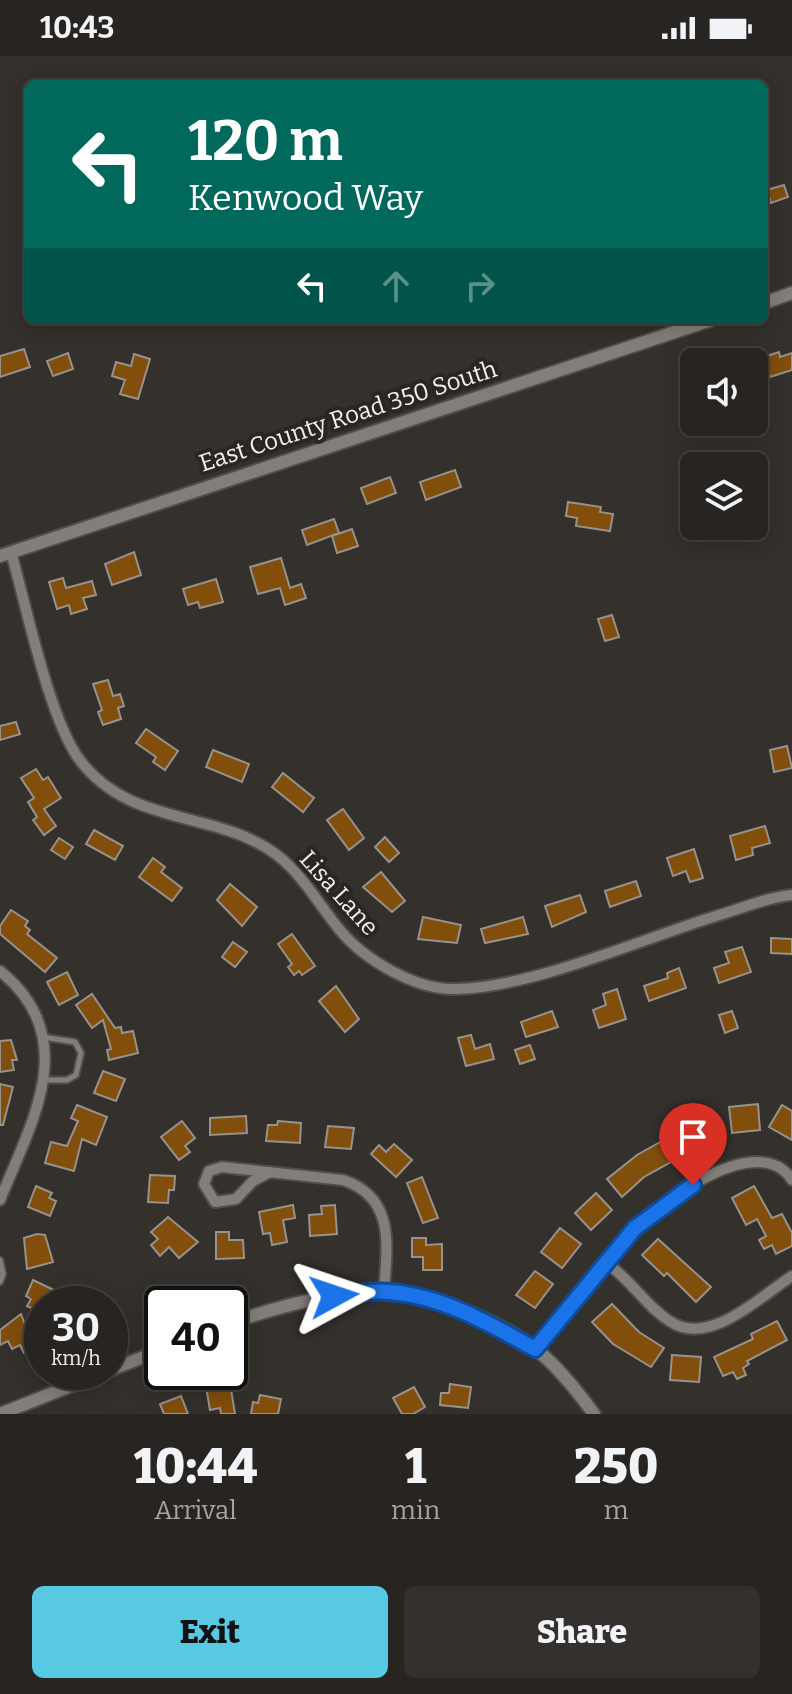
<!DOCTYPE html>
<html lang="en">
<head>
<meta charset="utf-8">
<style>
  body { margin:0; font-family:Bitter,serif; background:#33302e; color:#f1f3f6; height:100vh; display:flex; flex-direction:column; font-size:30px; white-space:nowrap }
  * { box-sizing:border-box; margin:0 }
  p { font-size:26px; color:#a4a4a5 }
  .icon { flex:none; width:44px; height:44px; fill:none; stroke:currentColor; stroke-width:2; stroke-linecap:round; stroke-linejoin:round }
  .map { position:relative; height:1358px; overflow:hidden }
  .panel { display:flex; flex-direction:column; background:#272421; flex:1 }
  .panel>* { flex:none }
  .top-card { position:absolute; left:24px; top:24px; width:744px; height:244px; border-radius:12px; box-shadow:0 4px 20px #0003,0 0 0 2px #43413f; background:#00695c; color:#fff; overflow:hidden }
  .buttons { position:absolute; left:680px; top:292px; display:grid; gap:16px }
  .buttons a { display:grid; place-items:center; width:88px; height:88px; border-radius:12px; background:#272421; box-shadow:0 4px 20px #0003,0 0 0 2px #43413f; font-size:40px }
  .speed { position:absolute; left:24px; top:1230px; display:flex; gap:16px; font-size:40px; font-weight:700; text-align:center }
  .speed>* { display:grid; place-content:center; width:104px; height:104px; border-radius:50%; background:#272421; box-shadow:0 4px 20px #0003,0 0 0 2px #43413f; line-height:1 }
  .speed small { font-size:20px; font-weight:400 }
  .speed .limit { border:4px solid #111; border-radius:12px; background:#fff; color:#111 }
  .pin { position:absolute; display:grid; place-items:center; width:68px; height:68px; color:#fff; margin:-82px -34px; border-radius:50% 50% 50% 0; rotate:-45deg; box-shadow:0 0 8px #0007 }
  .pin .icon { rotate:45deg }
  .me { position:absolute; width:88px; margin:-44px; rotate:85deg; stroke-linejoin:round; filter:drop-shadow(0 0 6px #0008) }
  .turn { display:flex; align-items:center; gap:28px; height:168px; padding:0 32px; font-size:36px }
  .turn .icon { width:104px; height:104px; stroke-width:2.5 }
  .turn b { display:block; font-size:56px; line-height:68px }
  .lanes { display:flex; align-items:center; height:76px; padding:0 32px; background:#0003; justify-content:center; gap:40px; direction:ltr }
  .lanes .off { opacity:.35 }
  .eta { display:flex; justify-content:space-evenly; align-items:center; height:136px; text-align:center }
  .eta b { font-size:48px; font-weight:800; line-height:56px }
  .primary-button { display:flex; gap:16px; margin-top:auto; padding:16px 32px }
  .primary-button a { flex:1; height:92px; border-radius:12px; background:#58c9e3; color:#111; font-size:32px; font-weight:800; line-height:92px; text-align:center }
  .primary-button a+a { background:#33302e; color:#f1f3f6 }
  .status { display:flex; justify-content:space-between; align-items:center; height:56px; padding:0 40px; background:#272421; direction:ltr }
  .status svg { height:22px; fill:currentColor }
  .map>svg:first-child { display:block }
</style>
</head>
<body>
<div class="status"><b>10:43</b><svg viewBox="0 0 49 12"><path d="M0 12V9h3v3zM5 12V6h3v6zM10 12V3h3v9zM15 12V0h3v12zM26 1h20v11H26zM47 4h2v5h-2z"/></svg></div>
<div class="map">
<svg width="792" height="1358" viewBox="0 0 792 1358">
  <rect width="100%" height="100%" fill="#34302c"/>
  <!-- building -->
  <g fill="#814e0b" stroke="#97928e" stroke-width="2">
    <polygon points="784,129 788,141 771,147 767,134"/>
    <polygon points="24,293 30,311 0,321 0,300"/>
    <polygon points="779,296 780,301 792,297 792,314 770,321 764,301"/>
    <polygon points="68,297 73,313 53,320 47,305"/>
    <polygon points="134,298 150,303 138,343 120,338 125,324 112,320 116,306 131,310"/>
    <polygon points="455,414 461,431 426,444 420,426"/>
    <polygon points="390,421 396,437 367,448 361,432"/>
    <polygon points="568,446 601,451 600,456 613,458 610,475 576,470 577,462 566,460"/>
    <polygon points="334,463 339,477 307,489 302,474"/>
    <polygon points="352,473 358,490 337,497 332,480"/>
    <polygon points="134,496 141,519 112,529 105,508"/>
    <polygon points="281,502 290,532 301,528 306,542 285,549 280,532 258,538 250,511"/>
    <polygon points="63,522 66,532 92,525 96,539 83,542 87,553 71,558 69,549 57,553 49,526"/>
    <polygon points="216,523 223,546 200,552 198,546 188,549 183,533"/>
    <polygon points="612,559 619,581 605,585 598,563"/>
    <polygon points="108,624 113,640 120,638 124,650 118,652 121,663 103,669 98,656 102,654 93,628"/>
    <polygon points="16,666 20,678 0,684 0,670"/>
    <polygon points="146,673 178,695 165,714 153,706 156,701 136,687"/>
    <polygon points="787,690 792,712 774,716 770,694"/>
    <polygon points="213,694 249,708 242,726 206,711"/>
    <polygon points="36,713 43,724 48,721 61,742 44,753 56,770 44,779 33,764 37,761 28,746 34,742 21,722"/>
    <polygon points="283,717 314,742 303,756 272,731"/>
    <polygon points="343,753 364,782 349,794 327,764"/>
    <polygon points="765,770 770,787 752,792 753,799 736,804 730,780"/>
    <polygon points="94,774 123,790 115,804 86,788"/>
    <polygon points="385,781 399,797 389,806 375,791"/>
    <polygon points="59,782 73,791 65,803 51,794"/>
    <polygon points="694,793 703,822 690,826 686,815 673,820 667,802"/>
    <polygon points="153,802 165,811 161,816 182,832 172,845 139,821"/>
    <polygon points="381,816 405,845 392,856 363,831"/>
    <polygon points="636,825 641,840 610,851 605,835"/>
    <polygon points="230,828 257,851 242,870 217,844"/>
    <polygon points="580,839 586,856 552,871 545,850"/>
    <polygon points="11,854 28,865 25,870 30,874 27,878 57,902 45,916 0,878 0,870"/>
    <polygon points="423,861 461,869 457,887 418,883"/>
    <polygon points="523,861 528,878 485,887 481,873"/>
    <polygon points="292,878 315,910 302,919 299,915 294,919 288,911 292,908 278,888"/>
    <polygon points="771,882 792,883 792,898 771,897"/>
    <polygon points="233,886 247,896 235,911 222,901"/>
    <polygon points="742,891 751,916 719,927 714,912 729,907 725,896"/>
    <polygon points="679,912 686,932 649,945 644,930 668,922 667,917"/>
    <polygon points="67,916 78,939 59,949 47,926"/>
    <polygon points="336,930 359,963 345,976 319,945"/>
    <polygon points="617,933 626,963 599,972 593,954 606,949 603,938"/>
    <polygon points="92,938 115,972 121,971 122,977 133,975 138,997 109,1004 107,994 111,993 103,964 92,972 76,949"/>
    <polygon points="552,955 558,971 526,981 521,966"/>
    <polygon points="732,955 738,972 725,977 719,959"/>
    <polygon points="471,979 475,993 490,988 494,1003 466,1010 458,982"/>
    <polygon points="11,984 17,1004 12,1004 14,1014 0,1016 0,985"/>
    <polygon points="530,989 535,1003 520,1008 515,994"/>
    <polygon points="103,1015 125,1023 116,1045 94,1037"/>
    <polygon points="0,1028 13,1031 3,1069 0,1069"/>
    <polygon points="758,1048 760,1074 732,1077 729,1051"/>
    <polygon points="77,1049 107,1061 96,1089 82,1083 74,1115 45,1107 51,1086 67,1090 78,1065 71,1062"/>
    <polygon points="782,1049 792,1055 792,1084 769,1071"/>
    <polygon points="246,1060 247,1077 210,1079 210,1062"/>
    <polygon points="713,1063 721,1085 693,1095 685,1073"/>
    <polygon points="182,1065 195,1082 185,1090 190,1096 179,1104 161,1081"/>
    <polygon points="278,1065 301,1067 300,1087 266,1085 268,1069 277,1069"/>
    <polygon points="328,1070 354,1072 351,1093 325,1091"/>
    <polygon points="669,1081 680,1101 644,1121 622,1141 607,1123 637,1099"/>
    <polygon points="394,1088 412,1104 396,1121 371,1098 379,1089 386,1096"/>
    <polygon points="150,1119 175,1120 174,1134 169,1134 168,1147 148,1146"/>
    <polygon points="422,1121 438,1162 423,1167 407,1127"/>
    <polygon points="36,1130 52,1137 49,1142 56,1145 50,1160 28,1151"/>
    <polygon points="754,1130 772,1162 782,1158 792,1177 792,1190 776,1198 772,1189 764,1193 759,1184 766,1180 757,1163 746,1169 732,1142"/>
    <polygon points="596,1137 612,1154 591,1174 575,1157"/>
    <polygon points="293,1149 295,1162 283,1164 287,1186 272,1189 270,1177 263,1178 259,1156"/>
    <polygon points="335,1149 337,1178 310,1180 309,1159 322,1158 321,1150"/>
    <polygon points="168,1161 198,1186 179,1202 169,1191 160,1200 151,1189 158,1183 151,1176"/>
    <polygon points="560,1172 581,1188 562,1212 541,1196"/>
    <polygon points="216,1176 229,1176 229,1184 243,1184 244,1202 216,1203"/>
    <polygon points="37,1178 45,1179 53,1206 27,1213 24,1182"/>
    <polygon points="412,1182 426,1182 426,1189 442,1188 442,1214 423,1214 423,1201 412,1201"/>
    <polygon points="658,1183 711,1231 696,1246 667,1217 664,1220 642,1199"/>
    <polygon points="535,1215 553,1228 535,1252 516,1239"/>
    <polygon points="33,1224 54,1234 47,1248 42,1248 42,1257 27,1250 31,1243 26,1240"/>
    <polygon points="612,1248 639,1276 664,1292 651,1311 613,1288 592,1266"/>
    <polygon points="21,1258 34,1292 24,1297 20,1289 12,1293 8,1285 0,1289 0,1274"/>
    <polygon points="777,1265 787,1284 747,1305 749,1308 743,1312 746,1319 737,1323 733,1316 723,1320 714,1301 753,1283 751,1278"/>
    <polygon points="672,1299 701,1301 699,1326 670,1324"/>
    <polygon points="230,1327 235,1358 221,1358 220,1352 210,1354 206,1331"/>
    <polygon points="450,1328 471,1331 468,1352 440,1349 441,1337 449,1337"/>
    <polygon points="414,1331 425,1351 413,1358 402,1358 393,1342"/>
    <polygon points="260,1339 281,1343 278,1358 251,1358 253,1346 258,1347"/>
    <polygon points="181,1340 188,1358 164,1358 160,1348"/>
  </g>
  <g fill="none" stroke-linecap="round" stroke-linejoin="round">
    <!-- service casing -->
    <g stroke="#504c49" stroke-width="9">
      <g id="service">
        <polyline points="43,981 75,986 81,997 76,1019 67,1024 46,1024"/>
        <polyline points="0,1204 3,1218 0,1226"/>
      </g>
    </g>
    <!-- minor casing -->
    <g stroke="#504c49" stroke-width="14">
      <g id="minor">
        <path d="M 11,496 C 26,549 49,662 79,703 C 130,772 216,753 277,799 C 303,819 319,849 339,873 C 363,903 415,934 455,933 C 531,932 642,883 716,860 C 741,853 767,841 792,839"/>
        <path d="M 0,915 C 83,982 31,1067 0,1144"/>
        <path d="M 270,1116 L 253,1125 L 236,1143 L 215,1146 L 204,1128 L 209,1115 L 222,1111 L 343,1124 C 396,1142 387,1190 384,1236"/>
        <path d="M 606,1207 C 631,1223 646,1251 671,1266 C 710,1291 761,1240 792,1220"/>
        <path d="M 535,1293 C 568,1253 599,1211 634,1174 C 661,1144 760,1073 792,1124"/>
      </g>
    </g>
    <!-- tertiary casing -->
    <g stroke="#504c49" stroke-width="16">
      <g id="tertiary">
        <polyline points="764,247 792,237"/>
        <polyline points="0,500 711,264"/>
        <path d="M 230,1267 C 281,1250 331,1236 385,1236 C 428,1235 503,1267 537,1294 C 558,1311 578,1336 594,1358"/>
        <polyline points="110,1314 162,1294"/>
        <polyline points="0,1358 106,1316"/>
      </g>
    </g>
    <!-- service -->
    <use href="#service" stroke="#837e7a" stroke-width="5"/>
    <!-- minor -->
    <use href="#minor" stroke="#837e7a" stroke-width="10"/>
    <!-- tertiary -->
    <use href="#tertiary" stroke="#837e7a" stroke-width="12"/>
  </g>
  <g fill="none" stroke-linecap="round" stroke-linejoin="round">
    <!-- route casing -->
    <g stroke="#114b97" stroke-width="20">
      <path id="route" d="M 334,1240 C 352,1238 372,1234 390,1236 C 443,1240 490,1268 535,1293 L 635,1172 L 693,1129"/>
    </g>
    <!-- route -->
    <use href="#route" stroke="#1a73e8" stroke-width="14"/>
  </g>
  <g text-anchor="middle" stroke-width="8" stroke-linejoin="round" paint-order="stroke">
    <!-- street labels -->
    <g font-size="24" fill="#f3f0ee" stroke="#2a2623">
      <text transform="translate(348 360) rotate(-18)" y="8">East County Road 350 South</text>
      <text transform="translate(339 837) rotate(48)" y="8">Lisa Lane</text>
    </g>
  </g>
</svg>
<div class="buttons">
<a><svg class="icon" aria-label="sound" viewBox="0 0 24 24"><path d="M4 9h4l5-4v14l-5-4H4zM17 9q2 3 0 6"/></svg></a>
<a><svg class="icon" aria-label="layers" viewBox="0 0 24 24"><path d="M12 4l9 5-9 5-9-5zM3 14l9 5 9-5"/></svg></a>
</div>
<div class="speed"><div>30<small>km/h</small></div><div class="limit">40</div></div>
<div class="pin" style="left:693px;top:1129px;background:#d93025"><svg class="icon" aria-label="arrive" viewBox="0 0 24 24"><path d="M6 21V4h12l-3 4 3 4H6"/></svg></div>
<svg class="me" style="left:334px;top:1240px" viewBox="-20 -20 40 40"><path d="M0-17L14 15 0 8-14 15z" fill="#1a73e8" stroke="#fff" stroke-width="4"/></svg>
<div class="top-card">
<div class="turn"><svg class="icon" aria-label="left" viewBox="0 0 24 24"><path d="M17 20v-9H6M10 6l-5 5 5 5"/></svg><div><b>120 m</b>Kenwood Way</div></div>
<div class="lanes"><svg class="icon" aria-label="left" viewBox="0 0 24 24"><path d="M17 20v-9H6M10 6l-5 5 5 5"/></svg><svg class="icon off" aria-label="ahead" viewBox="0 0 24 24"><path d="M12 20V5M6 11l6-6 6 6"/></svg><svg class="icon off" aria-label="right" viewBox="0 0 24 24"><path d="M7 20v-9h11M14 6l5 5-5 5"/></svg></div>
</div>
</div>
<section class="panel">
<div class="eta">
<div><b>10:44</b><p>Arrival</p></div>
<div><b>1</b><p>min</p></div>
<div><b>250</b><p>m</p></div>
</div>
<div class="primary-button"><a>Exit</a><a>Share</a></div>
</section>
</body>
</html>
